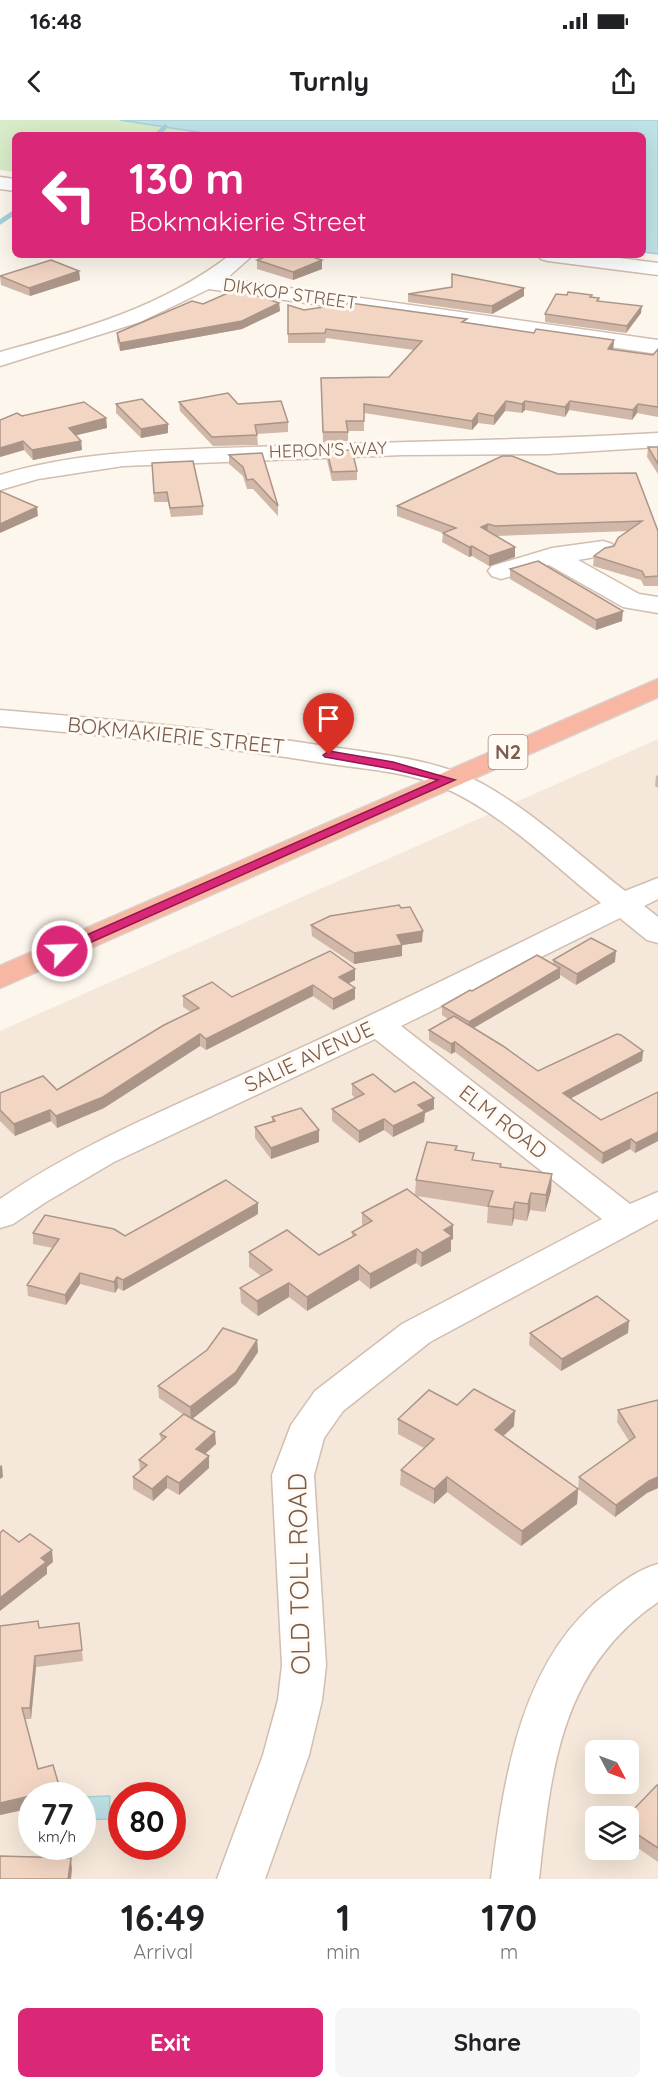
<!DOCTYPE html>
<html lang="en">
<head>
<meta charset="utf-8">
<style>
  body { margin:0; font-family:Quicksand,sans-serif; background:#f6f6f6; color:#202124; height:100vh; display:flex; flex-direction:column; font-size:22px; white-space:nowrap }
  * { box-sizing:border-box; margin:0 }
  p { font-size:20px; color:#757577 }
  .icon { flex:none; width:33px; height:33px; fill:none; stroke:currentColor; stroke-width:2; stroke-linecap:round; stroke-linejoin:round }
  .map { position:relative; height:1759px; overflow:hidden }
  .details { display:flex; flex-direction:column; background:#fff; flex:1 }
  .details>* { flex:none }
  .guide { position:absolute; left:12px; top:12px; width:634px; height:126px; border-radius:9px; box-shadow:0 6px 24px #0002; background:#db2777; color:#fff; overflow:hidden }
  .needle { width:39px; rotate:131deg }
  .buttons { position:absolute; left:585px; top:1620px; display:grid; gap:12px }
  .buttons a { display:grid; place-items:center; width:54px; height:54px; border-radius:9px; background:#fff; box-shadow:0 6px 24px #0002; font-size:30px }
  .speed { position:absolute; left:18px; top:1662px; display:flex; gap:12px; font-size:30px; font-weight:700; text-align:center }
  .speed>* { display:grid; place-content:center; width:78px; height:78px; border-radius:50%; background:#fff; box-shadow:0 6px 24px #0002; line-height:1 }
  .speed small { font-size:15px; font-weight:400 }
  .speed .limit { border:9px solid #d22; background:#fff; color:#111 }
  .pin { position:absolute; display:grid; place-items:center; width:51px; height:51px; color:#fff; margin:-62px -26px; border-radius:50% 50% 50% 0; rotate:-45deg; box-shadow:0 0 6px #0007 }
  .pin .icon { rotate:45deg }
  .me { position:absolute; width:66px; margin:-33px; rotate:66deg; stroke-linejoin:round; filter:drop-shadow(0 0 4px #0008) }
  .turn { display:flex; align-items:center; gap:21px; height:126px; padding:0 18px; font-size:27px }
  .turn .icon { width:78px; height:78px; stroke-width:2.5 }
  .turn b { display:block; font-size:42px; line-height:51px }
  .eta { display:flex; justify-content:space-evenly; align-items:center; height:102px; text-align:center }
  .eta b { font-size:36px; font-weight:700; line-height:42px }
  .cta { display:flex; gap:12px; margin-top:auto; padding:12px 18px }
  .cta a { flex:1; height:69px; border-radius:9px; background:#db2777; color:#fff; font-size:24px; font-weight:700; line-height:69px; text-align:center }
  .cta a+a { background:#f6f6f6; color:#202124 }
  .status { display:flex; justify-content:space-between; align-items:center; height:42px; padding:0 30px; background:#fff; direction:ltr }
  .status svg { height:16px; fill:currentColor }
  header { display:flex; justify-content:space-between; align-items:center; height:78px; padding:0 18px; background:#fff; font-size:27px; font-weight:700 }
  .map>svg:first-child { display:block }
</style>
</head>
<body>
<div class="status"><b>16:48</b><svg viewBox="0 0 49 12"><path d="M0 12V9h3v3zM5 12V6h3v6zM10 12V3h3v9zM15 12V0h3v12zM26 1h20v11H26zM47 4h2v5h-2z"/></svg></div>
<header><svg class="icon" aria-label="back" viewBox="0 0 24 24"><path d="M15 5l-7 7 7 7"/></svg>Turnly<svg class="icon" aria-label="share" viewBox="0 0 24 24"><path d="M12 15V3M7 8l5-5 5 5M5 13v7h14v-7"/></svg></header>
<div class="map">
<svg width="658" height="1759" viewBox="0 0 658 1759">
  <rect width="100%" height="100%" fill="#fdf6ec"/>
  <!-- residential -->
  <path fill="#f5e8da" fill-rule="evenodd" d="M 658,619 L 658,1759 L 0,1759 L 0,911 ZM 596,1630 L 628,1630 L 628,1664 L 596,1664 ZM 32,1676 L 82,1676 L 82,1726 L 32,1726 ZM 122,1676 L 172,1676 L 172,1726 L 122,1726 ZM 596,1696 L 628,1696 L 628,1730 L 596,1730 Z"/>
  <!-- green -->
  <polygon fill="#d8ecc9" points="0,0 658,0 658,134 644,132 644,15 15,15 15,52 0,50"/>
  <!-- water -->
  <g fill="#bfe3e8" stroke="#a5d3da" stroke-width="1.5">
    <polygon points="120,0 658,0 658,134 644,132 644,15 216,15"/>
    <polygon points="110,1676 109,1699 83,1700 83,1677"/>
  </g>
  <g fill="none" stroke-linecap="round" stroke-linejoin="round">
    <!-- stream -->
    <g stroke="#a5d3da" stroke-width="5">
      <polyline points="157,15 165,7"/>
      <polyline points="0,102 15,92"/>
    </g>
    <!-- minor casing -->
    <g stroke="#d1beb0" stroke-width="3">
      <g id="minor">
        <polygon points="0,57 15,59 15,71 0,69"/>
        <path d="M 230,135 L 253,135 L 226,159 L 658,220 L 658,234 L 209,169 L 140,202 L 0,246 L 0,232 C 81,210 163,187 230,135 Z"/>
        <polygon points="538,135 596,135 658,143 658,155 548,141 541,139"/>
        <path d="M 658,313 L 658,327 L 548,334 L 403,335 L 123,346 L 38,359 L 0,370 L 0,355 C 82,330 168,330 253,327 C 388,321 523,321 658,313 Z"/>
        <polygon points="603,421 612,424 616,429 612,434 578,440 639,474 658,477 658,493 623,487 549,445 501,459 492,456 488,451 492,446 552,428"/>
        <path d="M 0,590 C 109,599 217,609 325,626 C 369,633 417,637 459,653 C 511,672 580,736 625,771 L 658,758 L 658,779 L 644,786 L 658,797 L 658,823 L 647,820 L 620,798 L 401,906 L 630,1084 L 658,1072 L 658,1099 L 430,1222 L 343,1291 L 324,1318 L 314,1355 L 326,1545 L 322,1580 L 309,1635 L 265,1759 L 217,1759 L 263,1635 L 278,1580 L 282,1545 L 272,1355 L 291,1305 L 315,1271 L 402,1204 L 602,1099 L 375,919 L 114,1042 L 46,1082 L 13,1104 L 0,1108 L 0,1079 C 83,1022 177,985 268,943 C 380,892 491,837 601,783 C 551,743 500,691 440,666 C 405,651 362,649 324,643 C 217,626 109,616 0,606 Z"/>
        <path d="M 658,1444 L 658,1482 C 560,1549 551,1649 539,1759 L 491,1759 C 504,1657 521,1535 610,1471 C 626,1459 640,1449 658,1444 Z"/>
      </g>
    </g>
    <!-- highway casing -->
    <g stroke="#dad1cd" stroke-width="3">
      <polygon id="highway" points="658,559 658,577 0,868 0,846"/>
    </g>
    <!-- minor -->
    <use href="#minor" fill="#fff" fill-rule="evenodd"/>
    <!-- highway -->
    <use href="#highway" fill="#f7b7a3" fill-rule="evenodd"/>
  </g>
  <!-- wall -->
  <g fill="#d1b7a8">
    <polygon points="257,140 322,140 322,149 293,160 257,149"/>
    <polygon points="79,151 80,160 30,176 1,165 0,156"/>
    <polygon points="408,174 524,176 492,194 408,182"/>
    <polygon points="591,177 599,178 599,181 641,193 626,213 545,202 545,194"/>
    <polygon points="279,183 280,191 242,209 120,231 117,221 117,213 203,184"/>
    <polygon points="288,185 304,190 467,203 534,213 614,220 613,229 653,235 658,229 658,297 637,293 632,300 569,290 565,297 525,290 522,293 505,291 494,305 478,303 472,310 364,293 364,311 348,311 348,321 323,322 321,258 389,257 414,230 326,218 325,223 288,223"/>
    <polygon points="179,282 238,284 288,302 288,312 257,314 258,325 213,326 180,291"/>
    <polygon points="116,284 168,313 141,318 116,293"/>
    <polygon points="22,296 106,298 107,308 76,315 81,321 82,330 33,340 24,330 0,337"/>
    <polygon points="648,327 658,327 658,354 647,337"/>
    <polygon points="327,331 357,351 357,360 332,361 327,340"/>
    <polygon points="262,333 278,386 278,396 253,369 247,369 243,356 229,344 229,335"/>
    <polygon points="152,343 203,386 203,395 171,397 168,382 154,382"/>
    <polygon points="558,354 658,411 658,466 644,466 641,460 593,446 594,436 614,426 629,411 496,416 515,427 515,437 489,446 472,436 469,437 442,422 443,413 397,396 397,386"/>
    <polygon points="510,449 622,501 596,510 510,459"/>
    <polygon points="658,655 658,668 655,666 656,656"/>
    <polygon points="311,805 422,822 402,825 402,836 354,844 312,816"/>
    <polygon points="330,831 355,860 348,864 355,879 333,890 313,876 206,930 200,926 104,988 57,1008 51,1001 15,1016 0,1001 0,973 57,970 191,892 183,887 183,876 232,877"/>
    <polygon points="553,840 615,842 576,865 560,855 560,858 474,908 538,951 643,931 642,941 571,978 601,1000 658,972 658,1021 635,1033 630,1029 602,1044 455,932 451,934 429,920 429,910 448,899 442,895 442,886 472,871 553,844"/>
    <polygon points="352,964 395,972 434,989 425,993 424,1002 393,1017 384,1010 359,1023 332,1001 332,989 355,978 352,975"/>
    <polygon points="272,997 319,1010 319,1022 271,1039 255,1018 255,1007 272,1001"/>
    <polygon points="457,1026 456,1031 474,1040 501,1044 501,1047 551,1071 545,1092 530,1090 527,1101 514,1099 512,1106 487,1103 488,1087 417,1076 453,1119 451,1120 451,1131 421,1147 416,1143 370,1169 359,1160 307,1191 289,1177 258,1196 241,1183 240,1168 261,1156 249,1147 249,1132 319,1135 352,1117 352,1112 362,1106 362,1093 415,1075 416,1060"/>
    <polygon points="258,1094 123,1171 118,1168 115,1173 80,1164 66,1185 28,1176 27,1165 53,1128 33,1124 33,1113 125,1116"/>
    <polygon points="530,1213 628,1213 561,1251 529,1225"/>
    <polygon points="257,1220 258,1232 236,1264 192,1299 216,1324 205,1334 209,1336 209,1348 179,1375 167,1368 153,1381 133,1369 133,1357 140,1351 139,1340 161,1321 160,1314 184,1295 159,1278 158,1266"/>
    <polygon points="658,1280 658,1368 647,1373 615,1397 578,1369 579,1357 629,1321 617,1302 618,1290"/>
    <polygon points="457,1285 514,1306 503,1316 578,1369 577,1384 521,1426 447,1372 434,1384 400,1365 401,1350 424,1328 398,1314 398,1299"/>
    <polygon points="79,1503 83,1541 36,1547 31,1599 25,1599 38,1649 60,1669 60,1676 32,1676 32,1688 0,1695 39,1508"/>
    <polygon points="658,1666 658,1742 628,1721 628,1700 632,1697 632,1691"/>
  </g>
  <!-- shaded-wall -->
  <g fill="#aa9588">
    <polygon points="322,140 322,149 293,160 293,152"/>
    <polygon points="79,151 80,160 30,176 29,168"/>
    <polygon points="524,168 524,176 492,194 492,186"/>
    <polygon points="279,183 280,191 242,209 120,231 120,223"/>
    <polygon points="642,186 641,193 626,213 627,206"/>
    <polygon points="614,220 613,230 608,229"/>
    <polygon points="506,281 505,291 494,305 494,296"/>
    <polygon points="525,281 525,290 522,293 522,284"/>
    <polygon points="570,281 569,290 565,297 565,287"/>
    <polygon points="638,284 637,293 632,300 633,290"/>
    <polygon points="478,293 478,303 472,310 472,301"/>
    <polygon points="106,298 107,308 69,317 69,308"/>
    <polygon points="168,304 168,313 141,318 141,309"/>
    <polygon points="23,321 24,330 0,337 0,328"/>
    <polygon points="81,321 82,330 33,340 32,330"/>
    <polygon points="37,387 38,396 0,413 0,404"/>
    <polygon points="488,404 487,414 481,407"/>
    <polygon points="472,426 472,436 469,437 469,427"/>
    <polygon points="515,427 515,437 489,446 489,436"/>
    <polygon points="623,491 622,501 596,510 596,500"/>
    <polygon points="423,811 422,822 397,826 397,815"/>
    <polygon points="402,825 402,836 354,844 354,833"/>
    <polygon points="616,831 615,842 576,865 577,854"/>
    <polygon points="560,848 560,858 468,911 469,902"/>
    <polygon points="355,849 355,860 339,868 339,857"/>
    <polygon points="313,865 313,876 206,930 206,919"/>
    <polygon points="355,868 355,879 333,890 333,879"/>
    <polygon points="200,914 200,926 104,988 57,1008 56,996"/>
    <polygon points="455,922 455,932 451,934 451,924"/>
    <polygon points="643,931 642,941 562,983 563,973"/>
    <polygon points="434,978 434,989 425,993 424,1002 393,1017 393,1006 418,985"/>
    <polygon points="50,990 51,1001 15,1016 14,1004"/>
    <polygon points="384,999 384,1010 359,1023 359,1011"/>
    <polygon points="319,1010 319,1022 271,1039 271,1028"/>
    <polygon points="658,1012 658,1021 635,1033 636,1023"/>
    <polygon points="631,1019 630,1029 602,1044 603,1033"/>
    <polygon points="552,1054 551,1071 545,1092 546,1075"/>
    <polygon points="531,1073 530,1090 527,1101 528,1084"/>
    <polygon points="515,1082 514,1099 512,1106 513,1089"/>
    <polygon points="258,1083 258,1094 123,1171 123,1160"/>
    <polygon points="453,1105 453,1119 451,1120 451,1131 421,1147 422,1133 444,1110"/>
    <polygon points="417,1129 416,1143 370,1169 370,1154"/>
    <polygon points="359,1145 359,1160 307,1191 307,1177"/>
    <polygon points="80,1153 80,1164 66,1185 65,1175"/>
    <polygon points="117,1157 118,1168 115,1173 114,1162"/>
    <polygon points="289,1163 289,1177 258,1196 257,1181"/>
    <polygon points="629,1201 628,1213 561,1251 562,1239"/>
    <polygon points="257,1220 258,1232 236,1264 191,1300 190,1287"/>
    <polygon points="515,1291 514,1306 494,1325 495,1310"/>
    <polygon points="215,1312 216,1324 197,1341 196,1329"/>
    <polygon points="209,1336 209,1348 179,1375 179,1363"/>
    <polygon points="2,1345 3,1357 0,1359 0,1346"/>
    <polygon points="167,1356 167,1368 153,1381 152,1369"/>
    <polygon points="447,1357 447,1372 434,1384 434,1369"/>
    <polygon points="658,1357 658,1368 647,1373 615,1397 616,1385 649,1361"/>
    <polygon points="578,1369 577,1384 521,1426 522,1411"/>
    <polygon points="52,1430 53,1442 47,1447 47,1454 0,1491 0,1478 41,1438"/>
    <polygon points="35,1536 36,1547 31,1599 30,1588"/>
    <polygon points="60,1669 60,1676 33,1676"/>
    <polygon points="32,1676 32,1688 0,1695 0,1683"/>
    <polygon points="71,1738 72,1749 71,1759 68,1759"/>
  </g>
  <!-- building -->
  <g fill="#f3d5c3" stroke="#aa9588" stroke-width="1.5">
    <polygon points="270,135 306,135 322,140 293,152 257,140"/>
    <polygon points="51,140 79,151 29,168 0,156"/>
    <polygon points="452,154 524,168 492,186 408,174 452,167"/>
    <polygon points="237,169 279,183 242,201 120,223 117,213 192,181 203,184"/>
    <polygon points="568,172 592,175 590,177 599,178 597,181 642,186 627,206 545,194 556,174 567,175"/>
    <polygon points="350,183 467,199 462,202 534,213 536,209 614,220 608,229 653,235 658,229 658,287 638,284 633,290 570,281 565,287 525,281 522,284 506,281 494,296 478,293 472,301 364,284 364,301 346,301 348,312 323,312 321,258 389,257 422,221 326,209 325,213 288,214 288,185 304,190"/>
    <polygon points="228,273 238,284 281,281 288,302 255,305 257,315 212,317 179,282"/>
    <polygon points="142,279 168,304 141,309 116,284"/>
    <polygon points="84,282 106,298 69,308 81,321 32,330 23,321 0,328 0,300 17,293 22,296"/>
    <polygon points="648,327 658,327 658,344"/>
    <polygon points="352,330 357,351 332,352 327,331"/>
    <polygon points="262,333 278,386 253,359 247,360 243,347 229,335"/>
    <polygon points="502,336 512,336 558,354 636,353 658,411 658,456 645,457 642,451 594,436 605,428 614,426 618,418 642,401 495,406 488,404 481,407 515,427 489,436 472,426 469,427 443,413 456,408 397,386"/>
    <polygon points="193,341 203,386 170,388 167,372 154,373 152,343"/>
    <polygon points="0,371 37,387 0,404"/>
    <polygon points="538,441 623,491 596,500 510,449"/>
    <polygon points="399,785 401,788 410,787 423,811 397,815 402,825 354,833 311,805 330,796"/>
    <polygon points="591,818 616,831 577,854 553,840"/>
    <polygon points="330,831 355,849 339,857 355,868 333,879 313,865 206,919 200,914 103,977 56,996 50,990 14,1004 0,990 0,973 43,956 57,970 164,905 199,888 183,876 212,862 232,877"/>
    <polygon points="537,835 560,848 469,902 442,886 470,870 472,871"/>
    <polygon points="454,896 503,926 538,951 617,914 621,915 643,931 563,973 601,1000 658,972 658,1012 636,1023 631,1019 603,1033 455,922 451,924 429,910"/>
    <polygon points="373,954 395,972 414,962 434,978 418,985 425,991 393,1006 384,999 359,1011 332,989 364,974 352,964"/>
    <polygon points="301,988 319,1010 271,1028 255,1007 275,1001 272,997"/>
    <polygon points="427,1022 457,1026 455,1030 474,1033 472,1040 501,1044 500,1047 552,1054 546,1075 531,1073 528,1084 515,1082 513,1089 488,1086 493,1071 416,1060"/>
    <polygon points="226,1060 258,1083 123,1160 117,1157 114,1162 80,1153 65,1175 27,1165 59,1119 33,1113 45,1095 114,1109 125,1116"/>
    <polygon points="407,1069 453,1105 444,1110 452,1116 422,1133 417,1129 370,1154 359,1145 307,1177 289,1163 257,1181 240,1168 272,1150 249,1132 287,1110 319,1135 356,1115 352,1112 372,1101 362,1093"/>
    <polygon points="597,1176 629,1201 562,1239 530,1213"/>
    <polygon points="223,1208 257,1220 236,1252 190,1287 158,1266 207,1230"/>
    <polygon points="474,1269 515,1291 495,1310 578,1369 522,1411 447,1357 434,1369 401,1350 434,1319 398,1299 429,1270 457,1285"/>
    <polygon points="658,1280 658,1357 649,1361 616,1385 579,1357 635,1317 618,1290"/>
    <polygon points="184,1294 215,1312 196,1329 209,1336 179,1363 167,1356 152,1369 133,1357 147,1345 139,1340 166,1317 160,1314"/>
    <polygon points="3,1410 19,1422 30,1414 52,1430 41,1438 46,1442 0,1478 0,1413"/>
    <polygon points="38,1501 39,1508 79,1503 82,1530 35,1536 30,1588 22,1588 38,1649 53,1645 60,1669 0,1683 0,1506"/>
    <polygon points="657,1665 658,1666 658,1728 628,1708 628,1700 635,1693 632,1691"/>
    <polygon points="0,1736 71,1738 68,1759 0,1759"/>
  </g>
  <!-- route -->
  <polygon fill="#db2777" stroke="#8e194d" stroke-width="1.5" points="329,631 393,642 455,660 67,833 57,833 57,828 438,660 392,649 325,637 323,635"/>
  <g text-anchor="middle" stroke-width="6" stroke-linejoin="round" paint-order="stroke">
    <!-- far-street labels -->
    <g font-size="18" fill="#7a5c4d" stroke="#fffaf3">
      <text transform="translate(290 174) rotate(8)" y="6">DIKKOP STREET</text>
      <text transform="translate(328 330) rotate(-2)" y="6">HERON'S WAY</text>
    </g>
    <!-- shield labels -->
    <rect fill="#fffaf3" stroke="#a28b7f" stroke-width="1.5" x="488.5" y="615" width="39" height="34" rx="4.5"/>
    <g font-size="20" font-weight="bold" fill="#7a5c4d">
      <text x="508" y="639">N2</text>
    </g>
    <!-- street labels -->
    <g font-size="21" fill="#7a5c4d" stroke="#fffaf3">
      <text transform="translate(176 616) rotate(6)" y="7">BOKMAKIERIE STREET</text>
      <text transform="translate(309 937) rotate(-25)" y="7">SALIE AVENUE</text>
      <text transform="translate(503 1002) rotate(38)" y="7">ELM ROAD</text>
    </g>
    <!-- near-street labels -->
    <g font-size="26" fill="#7a5c4d" stroke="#fffaf3">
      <text transform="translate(299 1454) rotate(-91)" y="9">OLD TOLL ROAD</text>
    </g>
  </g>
</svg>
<div class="buttons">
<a><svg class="needle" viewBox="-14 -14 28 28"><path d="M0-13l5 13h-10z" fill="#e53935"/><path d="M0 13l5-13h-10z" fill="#757577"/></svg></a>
<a><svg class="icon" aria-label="layers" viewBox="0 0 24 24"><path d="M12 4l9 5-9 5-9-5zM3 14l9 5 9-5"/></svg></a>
</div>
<div class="speed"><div>77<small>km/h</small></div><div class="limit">80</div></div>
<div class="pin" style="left:329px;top:635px;background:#d93025"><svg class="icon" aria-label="arrive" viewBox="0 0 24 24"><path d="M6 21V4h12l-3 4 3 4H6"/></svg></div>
<svg class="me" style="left:62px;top:831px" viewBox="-20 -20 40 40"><circle r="17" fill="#db2777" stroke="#fff" stroke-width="3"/><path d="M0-11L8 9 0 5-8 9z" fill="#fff"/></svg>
<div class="guide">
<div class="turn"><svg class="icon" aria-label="left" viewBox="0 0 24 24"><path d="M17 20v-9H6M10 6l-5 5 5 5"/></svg><div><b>130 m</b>Bokmakierie Street</div></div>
</div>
</div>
<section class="details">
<div class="eta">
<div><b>16:49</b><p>Arrival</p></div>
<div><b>1</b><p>min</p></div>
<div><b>170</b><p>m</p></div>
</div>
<div class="cta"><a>Exit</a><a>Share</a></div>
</section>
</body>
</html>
